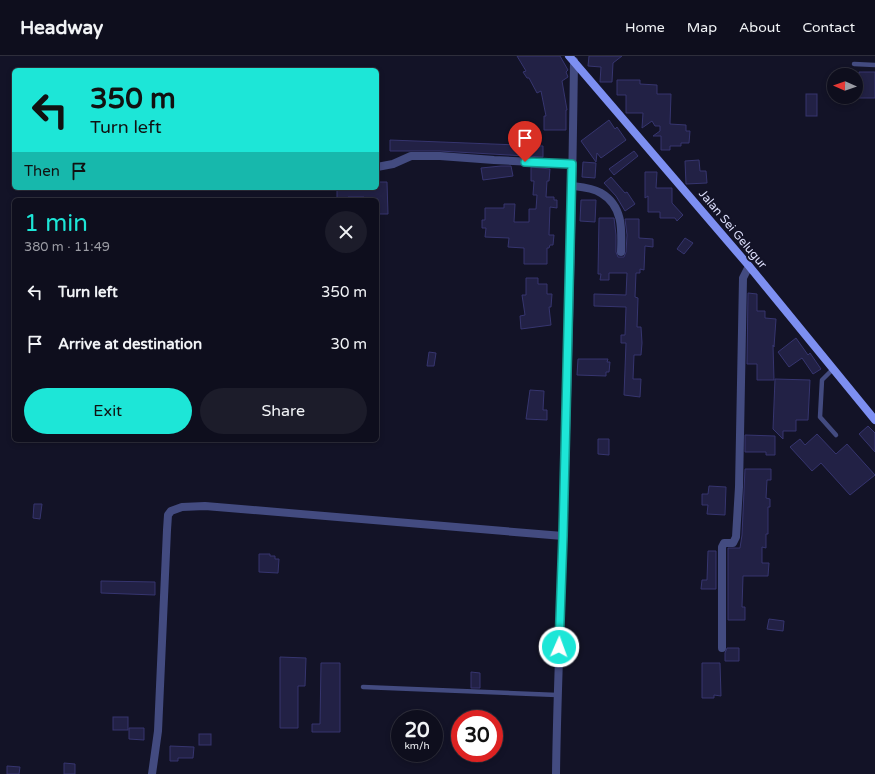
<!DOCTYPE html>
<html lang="en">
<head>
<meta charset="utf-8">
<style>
  body { margin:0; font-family:"Varela Round",sans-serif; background:#1c1c2a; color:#f1f3f6; height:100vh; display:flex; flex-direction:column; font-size:15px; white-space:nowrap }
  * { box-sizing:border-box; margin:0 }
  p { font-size:13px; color:#9b9ca4 }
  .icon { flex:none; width:22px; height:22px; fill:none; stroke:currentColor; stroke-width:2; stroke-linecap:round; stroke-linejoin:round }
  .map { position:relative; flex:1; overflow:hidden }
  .side { position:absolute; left:12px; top:142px; width:367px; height:244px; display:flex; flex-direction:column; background:#0e0e1d; border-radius:6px; box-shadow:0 2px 6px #0003,0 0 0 1px #2e2e3b }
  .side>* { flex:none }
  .top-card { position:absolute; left:12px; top:12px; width:367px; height:122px; border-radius:6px; box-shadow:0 2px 6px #0003,0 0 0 1px #2e2e3b; background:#1de6d7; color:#111; overflow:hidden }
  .needle { width:26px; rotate:272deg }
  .fabs { position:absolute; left:827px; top:12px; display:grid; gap:8px }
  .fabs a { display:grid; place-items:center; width:36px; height:36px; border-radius:50%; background:#0e0e1d; box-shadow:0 2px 6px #0003,0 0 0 1px #2e2e3b; font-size:20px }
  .speed { position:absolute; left:391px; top:654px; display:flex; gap:8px; font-size:20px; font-weight:700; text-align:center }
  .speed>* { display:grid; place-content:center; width:52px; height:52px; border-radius:50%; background:#0e0e1d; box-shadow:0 2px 6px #0003,0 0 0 1px #2e2e3b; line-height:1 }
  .speed small { font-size:10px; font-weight:400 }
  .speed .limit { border:6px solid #d22; background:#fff; color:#111 }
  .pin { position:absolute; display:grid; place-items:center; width:34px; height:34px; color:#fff; margin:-41px -17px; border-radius:50% 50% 50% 0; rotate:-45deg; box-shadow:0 0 4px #0007 }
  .pin .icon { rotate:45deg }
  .me { position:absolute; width:44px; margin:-22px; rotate:2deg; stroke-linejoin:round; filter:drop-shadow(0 0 3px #0008) }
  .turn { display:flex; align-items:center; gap:14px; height:84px; padding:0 12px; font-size:18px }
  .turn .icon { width:52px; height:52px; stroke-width:2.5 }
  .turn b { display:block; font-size:28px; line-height:34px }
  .then { display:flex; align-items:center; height:38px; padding:0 12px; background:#0003; gap:8px; font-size:15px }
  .round { display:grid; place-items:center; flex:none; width:42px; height:42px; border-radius:21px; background:#1c1c2a }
  .overview { display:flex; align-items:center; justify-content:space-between; height:68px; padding:0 12px }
  h1 { font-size:24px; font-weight:600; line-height:30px; color:#1de6d7 }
  .action { display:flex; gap:8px; margin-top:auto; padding:8px 12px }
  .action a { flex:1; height:46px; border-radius:24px; background:#1de6d7; color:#111; font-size:16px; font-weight:600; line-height:46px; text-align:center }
  .action a+a { background:#1c1c2a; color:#f1f3f6 }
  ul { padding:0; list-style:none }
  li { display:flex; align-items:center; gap:12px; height:52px; padding:0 12px }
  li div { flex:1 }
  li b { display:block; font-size:15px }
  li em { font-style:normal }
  header { display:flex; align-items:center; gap:24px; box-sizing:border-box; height:56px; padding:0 20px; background:#0e0e1d; border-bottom:1px solid #2e2e3b }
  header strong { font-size:19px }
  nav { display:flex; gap:22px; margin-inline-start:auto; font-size:14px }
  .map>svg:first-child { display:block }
</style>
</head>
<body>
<header>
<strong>Headway</strong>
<nav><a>Home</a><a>Map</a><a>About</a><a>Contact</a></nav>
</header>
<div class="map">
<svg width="875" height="718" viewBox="0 0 875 718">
  <rect width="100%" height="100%" fill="#131327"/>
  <!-- building -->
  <g fill="#222145" stroke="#36356f">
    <polygon points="517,0 560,0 568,14 566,16 568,21 562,25 567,54 566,54 566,74 544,74 544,60 546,60 541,35 537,37 529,22 527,22 523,16 526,15"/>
    <polygon points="589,0 622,0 613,7 612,26 600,26 601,11 588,10"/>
    <polygon points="859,16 875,16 875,42 858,42"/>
    <polygon points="617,24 640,24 640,28 657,29 657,38 671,38 670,68 686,69 686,75 690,75 689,87 681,87 681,90 670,90 670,94 661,94 661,80 653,80 660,75 660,70 655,70 652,65 642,72 643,57 626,57 626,39 617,39"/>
    <rect x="806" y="38" width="11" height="22"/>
    <polygon points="609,64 615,73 617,71 626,84 601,102 597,97 596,106 581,85"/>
    <polygon points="390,84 543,90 543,101 440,95 390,95"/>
    <polygon points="634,95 638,100 614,119 609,113"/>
    <polygon points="699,104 700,115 706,115 707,127 686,128 685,105"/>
    <polygon points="583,106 596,107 595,122 582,121"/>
    <polygon points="501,110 511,110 513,120 483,124 481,112"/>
    <polygon points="531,111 550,113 549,125 547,125 546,141 554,141 554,144 557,144 557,152 550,151 549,179 554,179 553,189 550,189 549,192 547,192 547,208 524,208 524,192 508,191 509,182 485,181 486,172 482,172 482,164 485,164 485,152 504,152 504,148 515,148 514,166 529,166 529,153 536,153 537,139 533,139 534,125 531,125"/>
    <polygon points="645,116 657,116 656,132 672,132 672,147 683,159 677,165 675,162 660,162 660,156 648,156 648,140 645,142"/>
    <polygon points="611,121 625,137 627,136 635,148 625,155 616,140 604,127"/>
    <polygon points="377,126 387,126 388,158 377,158 378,143 364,143 364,141 348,141 348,144 337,144 337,132 377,132"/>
    <polygon points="581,144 596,144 595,166 580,165"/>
    <polygon points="599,162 614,162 616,179 616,196 618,201 624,201 626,196 627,179 625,163 639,163 639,182 653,183 653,191 645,190 644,214 640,213 640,217 636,217 635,241 638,242 637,271 641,271 642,287 641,299 634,299 633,323 641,323 640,341 624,339 626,287 621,287 621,279 625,279 626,251 594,250 594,238 626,239 627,217 609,217 609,224 600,224 601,218 598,218"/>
    <polygon points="685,182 693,187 684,198 677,193"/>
    <polygon points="526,222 538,222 538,228 547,228 547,238 552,238 551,251 549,251 551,269 521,273 520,260 525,259 522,239 526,239"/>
    <polygon points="748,237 757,238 757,255 765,255 765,262 776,263 774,291 773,289 774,324 757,324 757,308 747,308"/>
    <polygon points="796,282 808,299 810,297 821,313 813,318 802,302 789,311 778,296"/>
    <polygon points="429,296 436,297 434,310 427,310"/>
    <polygon points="578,303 608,303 607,306 610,306 609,316 606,316 606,320 577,319"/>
    <polygon points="775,323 810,324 808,364 796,364 796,375 783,375 783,383 773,373"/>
    <polygon points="530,334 544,335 543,354 547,354 547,364 526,363"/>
    <polygon points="868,370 875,377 875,396 859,378"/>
    <polygon points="817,378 836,398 847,388 875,419 850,439 821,407 812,415 790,391 800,383 805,389"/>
    <polygon points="745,379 775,380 775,399 766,399 766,396 745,396"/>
    <polygon points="598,383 609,383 609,399 598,398"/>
    <polygon points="745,413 771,413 771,424 767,424 766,442 770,443 770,451 768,451 768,478 766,478 766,492 762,491 762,507 769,507 768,520 743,520 742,551 745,551 745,564 728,564 728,492 740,492 742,479"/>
    <polygon points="709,430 726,431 725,459 707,458 708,449 702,449 702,438 708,438"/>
    <polygon points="34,448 42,448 40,463 33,462"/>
    <polygon points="708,495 716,495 716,533 701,533 702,524 707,524"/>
    <polygon points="259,498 270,498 270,500 275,500 275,503 279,503 278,517 259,516"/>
    <polygon points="101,525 155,526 155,539 101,537"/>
    <polygon points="769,563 784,565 783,575 767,573"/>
    <polygon points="727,592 739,592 739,605 725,605 725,597"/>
    <polygon points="280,601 306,602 305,630 298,630 298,672 280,672"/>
    <polygon points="321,607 340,607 340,676 312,676 312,668 320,668"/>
    <polygon points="702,607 720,607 721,640 714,639 714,642 702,642"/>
    <polygon points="471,616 480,617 480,632 471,632"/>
    <rect x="113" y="661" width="15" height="13"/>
    <polygon points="129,672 144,672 144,684 129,683"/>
    <rect x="199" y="678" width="12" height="11"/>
    <polygon points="170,690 194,691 193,702 178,702 178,705 170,705"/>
    <polygon points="64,707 75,708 75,718 64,718"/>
    <polygon points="7,710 20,711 19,718 7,718"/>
  </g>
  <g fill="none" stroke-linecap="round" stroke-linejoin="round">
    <!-- lane -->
    <g stroke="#434b80" stroke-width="4.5">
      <polyline points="854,8 875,9"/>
      <polyline points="833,313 822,324 820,361 836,379"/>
      <polyline points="363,631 557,639"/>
    </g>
    <!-- street -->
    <g stroke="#434b80" stroke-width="8">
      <polyline points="377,111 393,108 411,100 440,100 494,104 573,108"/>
      <path d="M 573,130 C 582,131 593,132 601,137 C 623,150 622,173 621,196"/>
      <polyline points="722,592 722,491 724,487 733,487 736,481 739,431 743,222 749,210"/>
      <polyline points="152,718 158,675 167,474 168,459 171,455 182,451 205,450 563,480"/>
      <path d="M 556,718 C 557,638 561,558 563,478 C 568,321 572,163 574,5"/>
    </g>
    <!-- secondary -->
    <polyline stroke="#7d8ff1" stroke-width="8" points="569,0 749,210 875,364"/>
  </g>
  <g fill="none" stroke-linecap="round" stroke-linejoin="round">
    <!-- route casing -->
    <g stroke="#13968c" stroke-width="10">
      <polyline id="route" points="525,106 572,108 563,480 559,591"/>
    </g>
    <!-- route -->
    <use href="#route" stroke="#1de6d7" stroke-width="7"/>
  </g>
  <g text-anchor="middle" stroke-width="4" stroke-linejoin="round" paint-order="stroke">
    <!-- street labels -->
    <g font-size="12" fill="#dcdefb" stroke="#131327">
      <text transform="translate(733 173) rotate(50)" y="4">Jalan Sei Gelugur</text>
    </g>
  </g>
</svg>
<div class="fabs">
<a><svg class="needle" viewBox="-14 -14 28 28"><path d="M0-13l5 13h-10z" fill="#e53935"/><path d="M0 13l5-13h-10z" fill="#9b9ca4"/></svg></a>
</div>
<div class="speed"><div>20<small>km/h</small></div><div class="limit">30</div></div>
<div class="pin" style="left:525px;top:106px;background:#d93025"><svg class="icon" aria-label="arrive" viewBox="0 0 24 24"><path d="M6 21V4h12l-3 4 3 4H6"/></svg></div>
<svg class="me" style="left:559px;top:591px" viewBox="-20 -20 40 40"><circle r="17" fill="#1de6d7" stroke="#fff" stroke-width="3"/><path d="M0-11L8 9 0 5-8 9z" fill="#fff"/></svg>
<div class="top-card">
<div class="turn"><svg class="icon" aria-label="left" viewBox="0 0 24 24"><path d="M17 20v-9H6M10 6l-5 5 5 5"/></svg><div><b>350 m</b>Turn left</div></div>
<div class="then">Then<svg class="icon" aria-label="arrive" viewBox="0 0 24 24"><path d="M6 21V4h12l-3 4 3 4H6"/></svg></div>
</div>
<section class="side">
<div class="overview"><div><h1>1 min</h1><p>380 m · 11:49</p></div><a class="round"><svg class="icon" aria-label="close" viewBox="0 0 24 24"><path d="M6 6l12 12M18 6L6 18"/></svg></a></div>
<ul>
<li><svg class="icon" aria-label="left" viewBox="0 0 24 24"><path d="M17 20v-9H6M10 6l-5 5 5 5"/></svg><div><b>Turn left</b></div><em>350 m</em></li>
<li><svg class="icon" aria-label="arrive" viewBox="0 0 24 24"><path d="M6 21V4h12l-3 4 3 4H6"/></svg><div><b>Arrive at destination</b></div><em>30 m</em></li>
</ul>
<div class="action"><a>Exit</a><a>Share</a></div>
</section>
</div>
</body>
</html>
